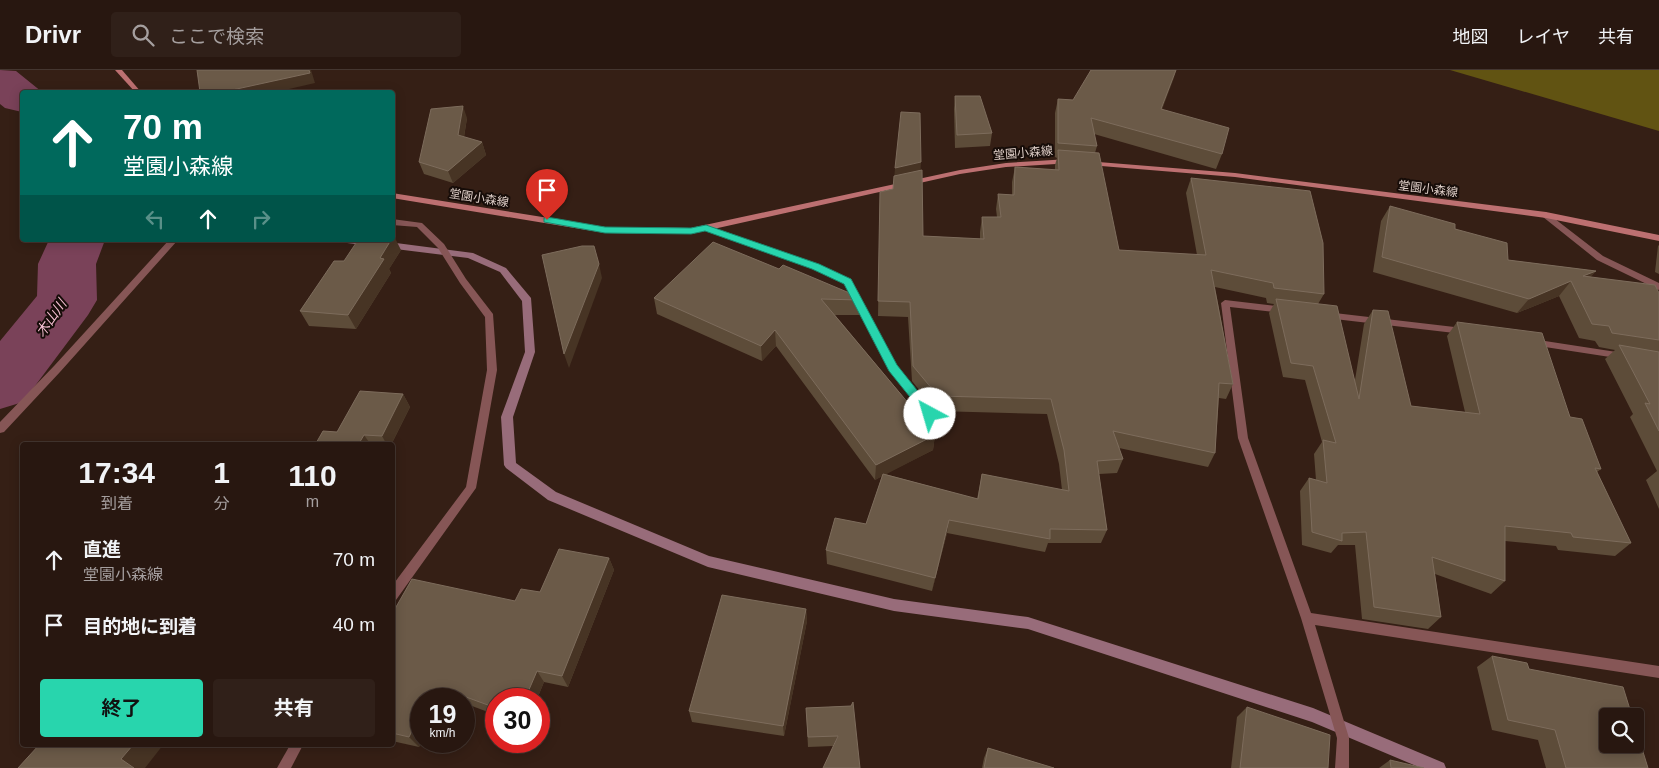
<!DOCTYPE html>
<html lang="ja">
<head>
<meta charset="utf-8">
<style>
  body { margin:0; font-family:Helvetica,"Noto Sans JP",sans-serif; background:#302019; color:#f1f3f6; height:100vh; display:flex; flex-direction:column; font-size:19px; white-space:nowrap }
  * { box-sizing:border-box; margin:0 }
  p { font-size:16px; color:#a59f9f }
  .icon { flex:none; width:28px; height:28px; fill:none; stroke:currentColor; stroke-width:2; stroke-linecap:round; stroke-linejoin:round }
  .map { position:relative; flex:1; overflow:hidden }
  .details { position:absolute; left:20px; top:372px; width:375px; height:305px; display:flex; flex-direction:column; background:#281710; border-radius:5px; box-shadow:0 2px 12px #0003,0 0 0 1px #443630 }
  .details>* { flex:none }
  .banner { position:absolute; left:20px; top:20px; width:375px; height:152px; border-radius:5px; box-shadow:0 2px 12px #0003,0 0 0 1px #443630; background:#00695c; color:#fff; overflow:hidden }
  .buttons { position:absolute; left:1599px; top:638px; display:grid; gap:10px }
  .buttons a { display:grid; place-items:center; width:45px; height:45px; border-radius:5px; background:#281710; box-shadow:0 2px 12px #0003,0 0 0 1px #443630; font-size:25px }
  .speed { position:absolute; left:410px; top:618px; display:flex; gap:10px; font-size:25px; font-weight:700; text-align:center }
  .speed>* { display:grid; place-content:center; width:65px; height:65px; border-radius:50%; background:#281710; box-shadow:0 2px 12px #0003,0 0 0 1px #443630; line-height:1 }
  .speed small { font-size:12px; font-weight:400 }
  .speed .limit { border:8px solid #d22; background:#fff; color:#111 }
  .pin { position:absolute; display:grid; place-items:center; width:42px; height:42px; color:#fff; margin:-51px -21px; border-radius:50% 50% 50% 0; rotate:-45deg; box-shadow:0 0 5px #0007 }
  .pin .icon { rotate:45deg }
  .me { position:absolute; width:55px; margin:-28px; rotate:321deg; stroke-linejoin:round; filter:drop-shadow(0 0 4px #0008) }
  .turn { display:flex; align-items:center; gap:18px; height:105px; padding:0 20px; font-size:22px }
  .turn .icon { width:65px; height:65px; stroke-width:2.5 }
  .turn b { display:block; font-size:35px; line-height:42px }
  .lanes { display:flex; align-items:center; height:48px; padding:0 20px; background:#0003; justify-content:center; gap:25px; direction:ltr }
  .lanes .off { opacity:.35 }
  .eta { display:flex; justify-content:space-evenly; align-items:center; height:85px; text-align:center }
  .eta b { font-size:30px; font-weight:700; line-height:35px }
  .button { display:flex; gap:10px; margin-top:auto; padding:10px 20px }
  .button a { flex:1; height:58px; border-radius:5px; background:#28d5ad; color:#111; font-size:20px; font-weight:700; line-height:58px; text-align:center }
  .button a+a { background:#302019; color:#f1f3f6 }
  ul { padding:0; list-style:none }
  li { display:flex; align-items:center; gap:15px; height:65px; padding:0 20px }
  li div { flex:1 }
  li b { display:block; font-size:19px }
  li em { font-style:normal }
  header { display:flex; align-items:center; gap:30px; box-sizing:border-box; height:70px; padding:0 25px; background:#281710; border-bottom:1px solid #443630 }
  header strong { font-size:24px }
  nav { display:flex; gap:28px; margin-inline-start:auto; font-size:18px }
  .search { width:350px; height:45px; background:#302019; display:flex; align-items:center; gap:12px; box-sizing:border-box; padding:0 18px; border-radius:5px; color:#a59f9f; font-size:19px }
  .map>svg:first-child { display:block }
</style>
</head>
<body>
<header>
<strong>Drivr</strong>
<div class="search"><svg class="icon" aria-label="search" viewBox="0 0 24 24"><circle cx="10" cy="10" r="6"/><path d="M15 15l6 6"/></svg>ここで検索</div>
<nav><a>地図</a><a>レイヤ</a><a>共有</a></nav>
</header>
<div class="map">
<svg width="1659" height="698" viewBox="0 0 1659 698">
  <rect width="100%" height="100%" fill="#351f15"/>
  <!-- forest -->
  <polygon fill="#615312" points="1450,0 1659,0 1659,61"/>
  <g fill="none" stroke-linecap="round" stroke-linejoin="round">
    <!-- stream -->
    <polygon fill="#986c7a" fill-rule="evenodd" points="342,170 373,170 473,183 506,198 531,228 535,282 513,347 516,393 556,422 709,486 894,529 1028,547 1313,638 1444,693 1446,698 1421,698 1312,652 1028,559 894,541 708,497 548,430 506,398 504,395 501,347 525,282 522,231 500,202 468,188 347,173"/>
    <!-- river -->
    <g fill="#7a4259" fill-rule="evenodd">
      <polygon points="0,0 16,1 42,22 22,22 22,42 5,38 0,34"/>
      <polygon points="49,170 105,170 96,194 97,230 88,245 23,332 0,339 0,271 37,226 38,194"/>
    </g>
    <!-- minor -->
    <g fill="#865656" fill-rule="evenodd">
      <polygon points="1546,142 1603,186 1659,213 1659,220 1597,190 1543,147 1543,143"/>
      <polygon points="392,149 422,153 444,174 466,209 493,244 497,300 476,418 396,530 392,531 392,516 466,417 487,300 485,247 460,213 438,178 417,157 392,155"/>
      <polygon points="706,155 818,194 851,209 897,296 934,341 935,344 934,347 926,347 890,301 845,213 812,198 703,160 702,158"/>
      <polygon points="169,170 177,171 60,302 4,362 0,363 0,352 54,296"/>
      <polygon points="1225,230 1284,237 1289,240 1284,243 1230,237 1248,368 1311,543 1659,596 1659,608 1315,555 1349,668 1349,698 1335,698 1337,668 1301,548 1238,368 1221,233"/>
      <polygon points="1326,242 1463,258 1468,261 1463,264 1326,248 1321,245"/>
      <polygon points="1532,269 1623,283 1628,286 1623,289 1532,275 1527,272"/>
      <polygon points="290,675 303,675 291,698 277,698"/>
    </g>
    <!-- secondary -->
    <g fill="#bd7071" fill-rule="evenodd">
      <polygon points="115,0 122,0 141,22 135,22"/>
      <polygon points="1069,89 1072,89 1072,93 1006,97 960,104 691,164 605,163 392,128 392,123 605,157 691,158 960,100 1006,93"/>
      <polygon points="1086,91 1235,103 1546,142 1659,165 1659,171 1546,148 1235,107 1089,95 1086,95"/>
    </g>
  </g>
  <!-- wall -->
  <g fill="#5d4c39">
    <polygon points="1176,0 1162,39 1222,84 1216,99 1094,64 1097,76 1095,83 1119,180 1197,185 1186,123 1191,108 1324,224 1318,234 1355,310 1364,254 1373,240 1411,336 1465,342 1447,266 1457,252 1570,347 1601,399 1597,402 1631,473 1615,486 1558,480 1556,476 1505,471 1505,511 1491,524 1435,504 1441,547 1428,559 1362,549 1355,475 1338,475 1331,483 1302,475 1300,421 1309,408 1316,410 1314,384 1322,372 1305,310 1283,307 1269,243 1274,234 1267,233 1266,228 1215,217 1233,314 1226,329 1219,328 1215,383 1208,397 1119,378 1123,389 1117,403 1099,404 1107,460 1101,473 1048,473 1045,482 947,463 932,521 827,494 826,480 866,454 882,406 875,410 776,276 762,291 657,244 654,228 779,199 860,230 859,245 835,245 935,365 933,380 885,404 977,429 982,404 1062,420 1059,394 1047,344 936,341 912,311 908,247 878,246 880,122 893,119 921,100 923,166 980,169 980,162 982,147 997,147 996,139 998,124 1012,125 1012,112 1015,97 1055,100 1055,95 1057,88 1055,87 1055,43 1058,29 1073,30"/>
    <polygon points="955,26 992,63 990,76 955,78 954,39"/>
    <polygon points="467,48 464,67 482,72 486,85 453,113 424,104 419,92"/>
    <polygon points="1390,136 1455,159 1508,190 1596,201 1590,207 1659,223 1659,439 1646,410 1657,401 1630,347 1633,344 1605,289 1615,280 1599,277 1595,271 1579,268 1559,226 1517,243 1373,202 1381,151"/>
    <polygon points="1659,175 1659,204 1655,202 1658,176"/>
    <polygon points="401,180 389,199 391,203 356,259 309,256 300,241 344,191"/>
    <polygon points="403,324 410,337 391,375 315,375"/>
    <polygon points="609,488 614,500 568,617 544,612 537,629 496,629 496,645 464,633 464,629 421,629 422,671 419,677 392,671 392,544 515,531 540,522"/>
    <polygon points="806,539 807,551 784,666 692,652 689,641"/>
    <polygon points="1492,586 1529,599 1648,698 1546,698 1538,670 1492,660 1477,597"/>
    <polygon points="851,636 833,676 808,677 806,638"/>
    <polygon points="1247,637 1328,698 1231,698 1237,647"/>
    <polygon points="988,678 1054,698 982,698 984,688"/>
    <polygon points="1390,690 1391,698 1379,698"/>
  </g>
  <!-- shaded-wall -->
  <g fill="#473424">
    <polygon points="309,0 311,0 315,13 276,22 223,22"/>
    <polygon points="1176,0 1174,8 1157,53 1161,39"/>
    <polygon points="463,36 467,48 462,78 458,65"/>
    <polygon points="482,72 486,85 453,113 448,101"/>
    <polygon points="921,92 920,107 894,112 895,98"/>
    <polygon points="394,166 401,180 389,199 391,203 356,259 348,245 380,188 391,170 392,170"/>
    <polygon points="599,194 602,208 569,298 564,284"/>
    <polygon points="1596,201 1584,215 1583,206"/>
    <polygon points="1571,211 1559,226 1517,243 1529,229"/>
    <polygon points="775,260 776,276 762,291 761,276"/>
    <polygon points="403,324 410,337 391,375 387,375 382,366"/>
    <polygon points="364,365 371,375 358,375"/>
    <polygon points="935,365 933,380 875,410 876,395"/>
    <polygon points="949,450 947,463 932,521 935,508"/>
    <polygon points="609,488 614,500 568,617 562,606"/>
    <polygon points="806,539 807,551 784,666 783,656"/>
    <polygon points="537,601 544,612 537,629 525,629"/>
    <polygon points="447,620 454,629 443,629"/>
    <polygon points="421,642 422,671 419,677 409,667"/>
    <polygon points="133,675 163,675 145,698 134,698 121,689"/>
  </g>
  <!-- building -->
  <g fill="#6b5a48" stroke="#7d6c5c">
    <polygon points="197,0 309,0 310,3 223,22 200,22"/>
    <polygon points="1091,0 1176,0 1161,39 1229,58 1222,84 1091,48 1097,76 1058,73 1058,29 1073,30"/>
    <polygon points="955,26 980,26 992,63 957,65"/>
    <polygon points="463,36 458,65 482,72 448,101 419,92 431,39"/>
    <polygon points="901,42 920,43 921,92 895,98"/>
    <polygon points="1058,80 1099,83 1119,180 1206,185 1191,108 1310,121 1323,173 1324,224 1274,218 1273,213 1211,200 1233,314 1219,313 1215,383 1113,361 1123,389 1097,391 1107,460 1050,459 1050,469 949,450 935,508 826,480 835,448 866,454 883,404 978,429 982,404 1069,421 1064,380 1051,329 938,326 913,296 910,232 878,231 880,122 893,119 894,106 922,100 923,166 984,169 982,147 1001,147 998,124 1014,125 1015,97 1059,100"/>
    <polygon points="1390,136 1455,154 1455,159 1507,173 1508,190 1596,201 1583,206 1655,215 1659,223 1659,270 1612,263 1609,256 1592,254 1571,211 1529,229 1382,187"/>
    <polygon points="358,170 391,170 380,188 384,189 348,245 300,241 334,191 344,191"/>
    <polygon points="713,172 779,199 783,195 859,227 860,230 821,229 935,365 876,395 775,260 761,276 654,228"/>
    <polygon points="582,176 594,176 599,194 564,284 542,185"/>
    <polygon points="1276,229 1337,236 1359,329 1373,240 1388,241 1411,336 1480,344 1457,252 1542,263 1570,347 1582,349 1601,399 1595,398 1631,473 1573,467 1571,463 1505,456 1505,511 1432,487 1441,547 1374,537 1366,462 1342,463 1342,471 1312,462 1309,408 1327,413 1323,370 1336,373 1313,296 1291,293"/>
    <polygon points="1619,275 1659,282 1659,361 1645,333 1650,334"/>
    <polygon points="360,321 403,324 382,366 364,365 358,375 315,375 323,361 337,362"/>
    <polygon points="559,479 609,488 562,606 537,601 525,629 496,629 496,638 447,620 443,629 421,629 421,642 409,667 392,663 392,544 412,509 515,531 521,519 540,522"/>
    <polygon points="722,525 806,539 783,656 689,641"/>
    <polygon points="1492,586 1527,593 1529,599 1623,617 1632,646 1608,646 1608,674 1635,674 1635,656 1648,698 1566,698 1555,660 1508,650"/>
    <polygon points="853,632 860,698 823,698 838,666 808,667 806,638 851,636"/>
    <polygon points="1247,637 1330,665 1328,698 1240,698"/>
    <polygon points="39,675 133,675 121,689 134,698 18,698"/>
    <polygon points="988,678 1054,698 984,698"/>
    <polygon points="1390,690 1424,698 1391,698"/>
  </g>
  <!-- route -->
  <polygon fill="#28d5ad" stroke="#1a8a70" points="547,147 605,157 691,158 706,155 819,194 851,209 897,295 936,344 930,348 926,347 889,301 844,214 812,199 705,161 691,164 605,163 544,152 544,148"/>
  <g text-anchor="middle" stroke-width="4" stroke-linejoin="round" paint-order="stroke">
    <!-- street labels -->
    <g font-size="12" fill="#dfcfc8" stroke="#160c08">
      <text transform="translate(1023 83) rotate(-5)" y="4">堂園小森線</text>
      <text transform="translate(1428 119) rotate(7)" y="4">堂園小森線</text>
      <text transform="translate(479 128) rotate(9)" y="4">堂園小森線</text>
    </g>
    <!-- water labels -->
    <g font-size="14" font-style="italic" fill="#f6bfd3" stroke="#160c08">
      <text transform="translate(51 248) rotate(-55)" y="5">木山川</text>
    </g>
  </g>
</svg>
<div class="buttons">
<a><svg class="icon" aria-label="search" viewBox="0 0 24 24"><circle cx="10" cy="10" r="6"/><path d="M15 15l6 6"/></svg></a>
</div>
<div class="speed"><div>19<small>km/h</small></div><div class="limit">30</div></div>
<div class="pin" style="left:547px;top:150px;background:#d93025"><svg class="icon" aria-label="arrive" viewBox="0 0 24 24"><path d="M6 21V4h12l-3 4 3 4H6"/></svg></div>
<svg class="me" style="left:930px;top:344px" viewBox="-20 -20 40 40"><circle r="19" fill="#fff"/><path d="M0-13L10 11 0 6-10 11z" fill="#28d5ad"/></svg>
<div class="banner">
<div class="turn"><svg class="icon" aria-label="ahead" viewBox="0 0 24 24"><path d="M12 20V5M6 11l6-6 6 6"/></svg><div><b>70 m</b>堂園小森線</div></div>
<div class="lanes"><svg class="icon off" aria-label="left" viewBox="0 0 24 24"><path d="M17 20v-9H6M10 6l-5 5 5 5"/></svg><svg class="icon" aria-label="ahead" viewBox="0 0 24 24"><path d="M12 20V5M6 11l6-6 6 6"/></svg><svg class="icon off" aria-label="right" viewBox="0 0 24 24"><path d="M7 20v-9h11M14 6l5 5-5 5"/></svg></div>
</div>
<section class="details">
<div class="eta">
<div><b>17:34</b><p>到着</p></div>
<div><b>1</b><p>分</p></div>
<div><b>110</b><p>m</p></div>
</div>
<ul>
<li><svg class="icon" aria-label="ahead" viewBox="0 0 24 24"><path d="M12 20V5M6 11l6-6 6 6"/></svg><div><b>直進</b><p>堂園小森線</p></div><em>70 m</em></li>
<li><svg class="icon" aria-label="arrive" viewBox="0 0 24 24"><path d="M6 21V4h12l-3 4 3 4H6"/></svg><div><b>目的地に到着</b></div><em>40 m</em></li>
</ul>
<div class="button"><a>終了</a><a>共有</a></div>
</section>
</div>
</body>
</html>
